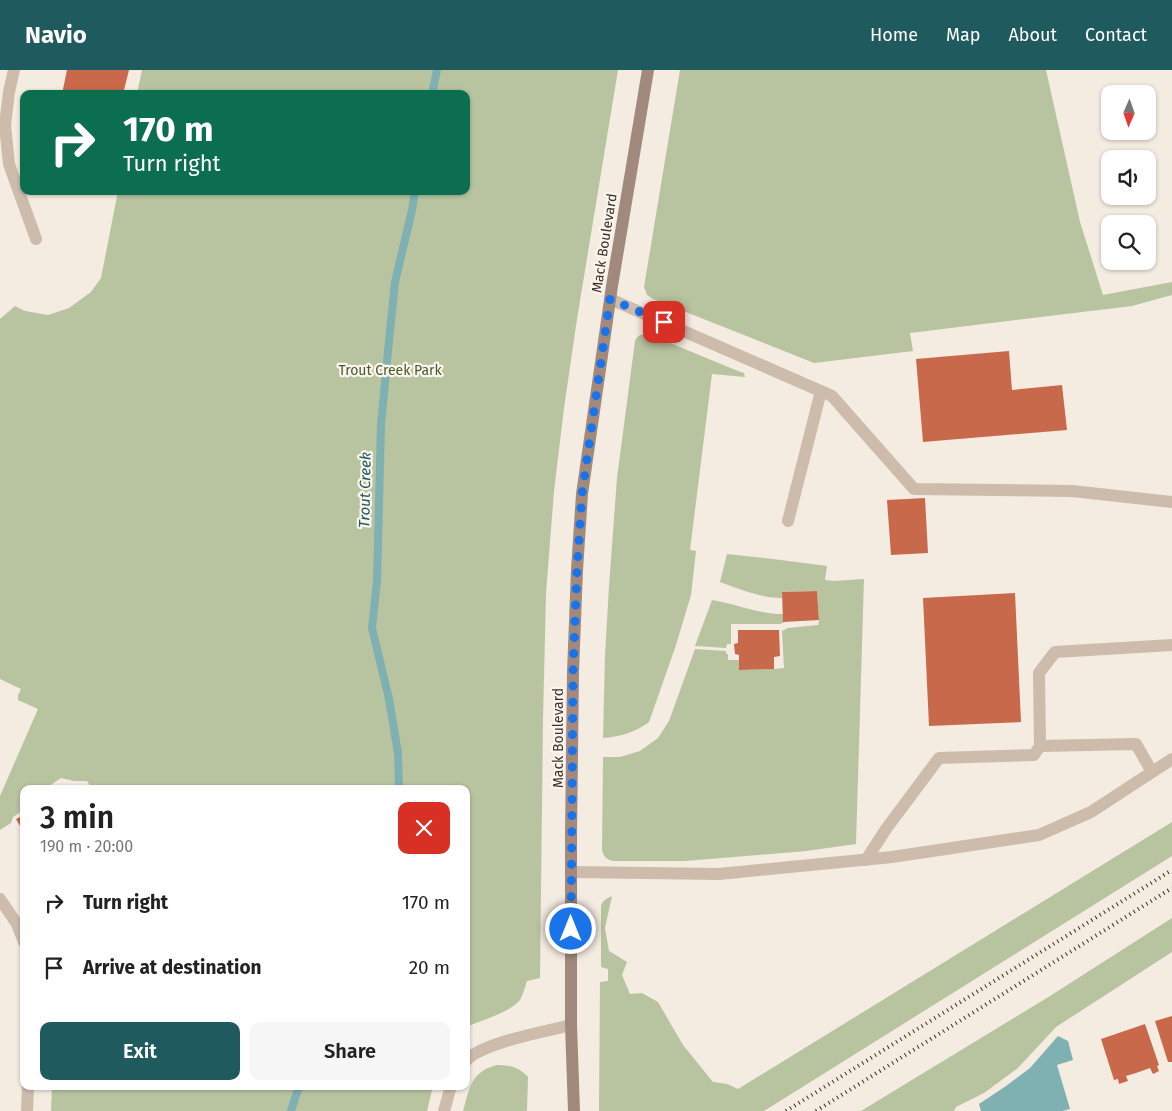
<!DOCTYPE html>
<html lang="en">
<head>
<meta charset="utf-8">
<style>
  body { margin:0; font-family:"Fira Sans",sans-serif; background:#f6f6f6; color:#222; height:100vh; display:flex; flex-direction:column; font-size:19px; white-space:nowrap }
  * { box-sizing:border-box; margin:0 }
  p { font-size:16px; color:#767676 }
  .icon { flex:none; width:28px; height:28px; fill:none; stroke:currentColor; stroke-width:2; stroke-linecap:round; stroke-linejoin:round }
  .map { position:relative; flex:1; overflow:hidden }
  .drawer { position:absolute; left:20px; top:715px; width:450px; height:305px; display:flex; flex-direction:column; background:#fff; border-radius:10px; box-shadow:0 1px 4px #0004 }
  .drawer>* { flex:none }
  .guide { position:absolute; left:20px; top:20px; width:450px; height:105px; border-radius:10px; box-shadow:0 1px 4px #0004; background:#0b6e4f; color:#fff; overflow:hidden }
  .needle { width:32px; rotate:182deg }
  .fabs { position:absolute; left:1101px; top:15px; display:grid; gap:10px }
  .fabs a { display:grid; place-items:center; width:55px; height:55px; border-radius:10px; background:#fff; box-shadow:0 1px 4px #0004; font-size:25px }
  .pin { position:absolute; display:grid; place-items:center; width:42px; height:42px; color:#fff; margin:-21px; border-radius:10px; box-shadow:0 2px 8px #0006 }
  .me { position:absolute; width:55px; margin:-28px; rotate:0deg; stroke-linejoin:round; filter:drop-shadow(0 0 4px #0008) }
  .turn { display:flex; align-items:center; gap:18px; height:105px; padding:0 20px; font-size:22px }
  .turn .icon { width:65px; height:65px; stroke-width:2.5 }
  .turn b { display:block; font-size:35px; line-height:42px }
  .round { display:grid; place-items:center; flex:none; width:52px; height:52px; border-radius:10px; background:#f6f6f6 }
  .head { display:flex; align-items:center; justify-content:space-between; height:85px; padding:0 20px }
  h1 { font-size:30px; font-weight:600; line-height:38px }
  .primary-button { display:flex; gap:10px; margin-top:auto; padding:10px 20px }
  .primary-button a { flex:1; height:58px; border-radius:10px; background:#1f5a5e; color:#fff; font-size:20px; font-weight:600; line-height:58px; text-align:center }
  .primary-button a+a { background:#f6f6f6; color:#222 }
  ul { padding:0; list-style:none }
  li { display:flex; align-items:center; gap:15px; height:65px; padding:0 20px }
  li div { flex:1 }
  li b { display:block; font-size:19px }
  li em { font-style:normal }
  header { display:flex; align-items:center; gap:30px; box-sizing:border-box; height:70px; padding:0 25px; background:#1f5a5e; color:#fff }
  header strong { font-size:24px }
  nav { display:flex; gap:28px; margin-inline-start:auto; font-size:18px }
  .map>svg:first-child { display:block }
</style>
</head>
<body>
<header>
<strong>Navio</strong>
<nav><a>Home</a><a>Map</a><a>About</a><a>Contact</a></nav>
</header>
<div class="map">
<svg width="1172" height="1041" viewBox="0 0 1172 1041">
  <rect width="100%" height="100%" fill="#f4ebe1"/>
  <!-- green -->
  <g fill="#b8c4a0">
    <path d="M 142,0 L 618,0 L 577,249 L 564,338 L 554,421 L 546,523 L 543,650 L 540,908 L 527,911 C 525,917 523,925 520,930 C 509,943 482,950 466,957 L 466,719 L 92,719 L 87,711 L 74,711 L 61,708 L 49,716 L 49,719 L 24,719 L 24,740 L 13,747 L 11,753 L 0,760 L 0,726 L 38,639 L 18,630 L 18,625 L 21,619 L 0,609 L 0,249 L 15,236 L 25,241 L 48,245 L 69,238 L 91,222 L 101,208 L 118,121 L 466,121 L 466,24 L 137,24 Z"/>
    <polygon points="680,0 1046,0 1080,152 1103,225 1172,212 1172,225 1132,236 910,263 913,281 814,293 653,229 647,225 644,217"/>
    <path d="M 646,263 L 733,299 L 744,303 L 745,307 L 712,304 L 690,480 L 696,481 L 691,525 L 676,575 L 649,652 C 636,662 619,667 603,668 L 605,586 L 609,516 L 617,408 L 635,271 C 637,266 640,265 646,263 Z"/>
    <path d="M 727,484 L 773,489 L 827,496 L 825,510 L 834,511 L 864,509 L 856,774 L 806,781 L 685,791 L 613,791 C 606,789 604,787 602,780 L 603,687 L 620,687 L 640,681 L 658,668 L 669,651 L 695,579 L 726,581 L 726,584 L 728,584 L 728,590 L 739,590 L 740,600 L 774,599 L 784,598 L 782,561 L 788,558 L 818,555 L 819,550 L 817,521 L 782,522 L 782,528 C 760,528 740,519 720,512 Z"/>
    <path d="M 712,530 C 736,534 758,544 783,544 L 785,552 L 780,554 L 731,554 L 731,574 L 727,574 L 726,578 L 695,576 Z"/>
    <path d="M 1172,752 L 1172,786 L 764,1041 L 599,1041 L 600,912 L 608,911 L 608,899 L 601,897 L 601,836 C 603,830 606,829 612,826 L 605,858 L 609,881 L 627,892 L 622,905 L 630,924 L 642,923 L 658,932 L 683,975 L 713,1012 L 727,1014 L 738,1019 Z"/>
    <polygon points="1172,848 1172,882 1056,957 1018,998 984,1023 956,1037 954,1041 861,1041 1050,926"/>
    <path d="M 497,995 C 509,995 519,997 528,1007 L 527,1041 L 463,1041 C 470,1018 470,1002 497,995 Z"/>
    <polygon points="52,1016 433,1016 427,1041 51,1041"/>
  </g>
  <!-- water -->
  <polygon fill="#7fb0b2" points="1058,966 1068,971 1073,990 1057,995 1070,1039 1062,1041 981,1041 979,1034 1006,1016 1030,998"/>
  <g fill="none" stroke-linecap="round" stroke-linejoin="round">
    <!-- stream -->
    <g stroke="#7fb0b2" stroke-width="8">
      <polyline points="432,24 437,0"/>
      <polyline points="399,719 398,683 389,629 372,558 377,511 381,355 387,291 395,212 412,140 415,121"/>
      <polyline points="291,1041 299,1016"/>
    </g>
  </g>
  <!-- building -->
  <g fill="#c8694b">
    <polygon points="67,0 129,0 123,24 62,24"/>
    <polygon points="1009,281 1012,320 1062,315 1067,360 923,372 916,289"/>
    <polygon points="925,428 928,483 891,485 887,430"/>
    <polygon points="817,521 819,550 783,552 782,522"/>
    <polygon points="1015,523 1021,652 929,656 923,528"/>
    <polygon points="738,560 779,560 780,586 774,587 774,599 739,600 739,585 735,584 734,574 738,573"/>
    <polygon points="24,745 24,763 16,749"/>
    <polygon points="1172,946 1172,992 1168,992 1155,951"/>
    <polygon points="1145,954 1159,995 1157,996 1159,1001 1153,1004 1150,998 1136,1003 1126,1006 1128,1011 1119,1014 1118,1009 1114,1010 1101,969"/>
  </g>
  <g fill="none" stroke-linecap="round" stroke-linejoin="round">
    <!-- service -->
    <g stroke="#cdbbac" stroke-width="12">
      <polyline points="610,229 832,326 914,419 1072,421 1172,432"/>
      <polyline points="788,451 821,321"/>
      <polyline points="1040,676 1136,674 1152,702"/>
      <polyline points="866,790 886,759 939,688 1034,685 1040,676 1039,603 1055,582 1172,575"/>
      <polyline points="571,802 719,804 892,787 1039,765 1091,742 1172,689"/>
    </g>
    <!-- minor -->
    <g stroke="#cdbbac" stroke-width="12">
      <polyline points="14,0 9,22 5,55 9,94 36,169"/>
      <polyline points="0,829 17,854 24,872"/>
      <path d="M 466,991 C 480,973 548,961 571,955"/>
      <polyline points="27,1041 28,1016"/>
      <polyline points="444,1041 451,1016"/>
    </g>
    <!-- secondary -->
    <polyline stroke="#a18a7d" stroke-width="12" points="574,1041 571,955 571,765 573,602 577,500 582,424 612,216 648,0"/>
    <!-- rail -->
    <g stroke="#3b302b" stroke-width="4" stroke-dasharray="1 4" stroke-linecap="butt">
      <polyline points="786,1041 1172,800"/>
      <polyline points="816,1041 1172,818"/>
    </g>
  </g>
  <g fill="none" stroke-linecap="round" stroke-linejoin="round">
    <!-- route -->
    <polyline stroke="#1a73e8" stroke-width="9" stroke-dasharray="0 16.2" points="571,859 573,602 577,500 582,424 610,229 664,252"/>
  </g>
  <g text-anchor="middle" stroke-width="4.5" stroke-linejoin="round" paint-order="stroke">
    <!-- street labels -->
    <g font-size="14" fill="#3b302b" stroke="#fbf5ee">
      <text transform="translate(604 173) rotate(-81)" y="5">Mack Boulevard</text>
      <text transform="translate(558 668) rotate(-90)" y="5">Mack Boulevard</text>
    </g>
    <!-- park labels -->
    <g font-size="14" fill="#4a5a2e" stroke="#fbf5ee">
      <text x="390" y="305">Trout Creek Park</text>
    </g>
    <!-- water labels -->
    <g font-size="15" font-style="italic" fill="#1f5a5e" stroke="#fbf5ee">
      <text transform="translate(365 420) rotate(-89)" y="5">Trout Creek</text>
    </g>
  </g>
</svg>
<div class="fabs">
<a><svg class="needle" viewBox="-14 -14 28 28"><path d="M0-13l5 13h-10z" fill="#e53935"/><path d="M0 13l5-13h-10z" fill="#767676"/></svg></a>
<a><svg class="icon" aria-label="sound" viewBox="0 0 24 24"><path d="M4 9h4l5-4v14l-5-4H4zM17 9q2 3 0 6"/></svg></a>
<a><svg class="icon" aria-label="search" viewBox="0 0 24 24"><circle cx="10" cy="10" r="6"/><path d="M15 15l6 6"/></svg></a>
</div>
<div class="pin" style="left:664px;top:252px;background:#d93025"><svg class="icon" aria-label="arrive" viewBox="0 0 24 24"><path d="M6 21V4h12l-3 4 3 4H6"/></svg></div>
<svg class="me" style="left:571px;top:859px" viewBox="-20 -20 40 40"><circle r="17" fill="#1a73e8" stroke="#fff" stroke-width="3"/><path d="M0-11L8 9 0 5-8 9z" fill="#fff"/></svg>
<div class="guide">
<div class="turn"><svg class="icon" aria-label="right" viewBox="0 0 24 24"><path d="M7 20v-9h11M14 6l5 5-5 5"/></svg><div><b>170 m</b>Turn right</div></div>
</div>
<section class="drawer">
<div class="head"><div><h1>3 min</h1><p>190 m · 20:00</p></div><a class="round" style="background:#d93025;color:#fff"><svg class="icon" aria-label="close" viewBox="0 0 24 24"><path d="M6 6l12 12M18 6L6 18"/></svg></a></div>
<ul>
<li><svg class="icon" aria-label="right" viewBox="0 0 24 24"><path d="M7 20v-9h11M14 6l5 5-5 5"/></svg><div><b>Turn right</b></div><em>170 m</em></li>
<li><svg class="icon" aria-label="arrive" viewBox="0 0 24 24"><path d="M6 21V4h12l-3 4 3 4H6"/></svg><div><b>Arrive at destination</b></div><em>20 m</em></li>
</ul>
<div class="primary-button"><a>Exit</a><a>Share</a></div>
</section>
</div>
</body>
</html>
